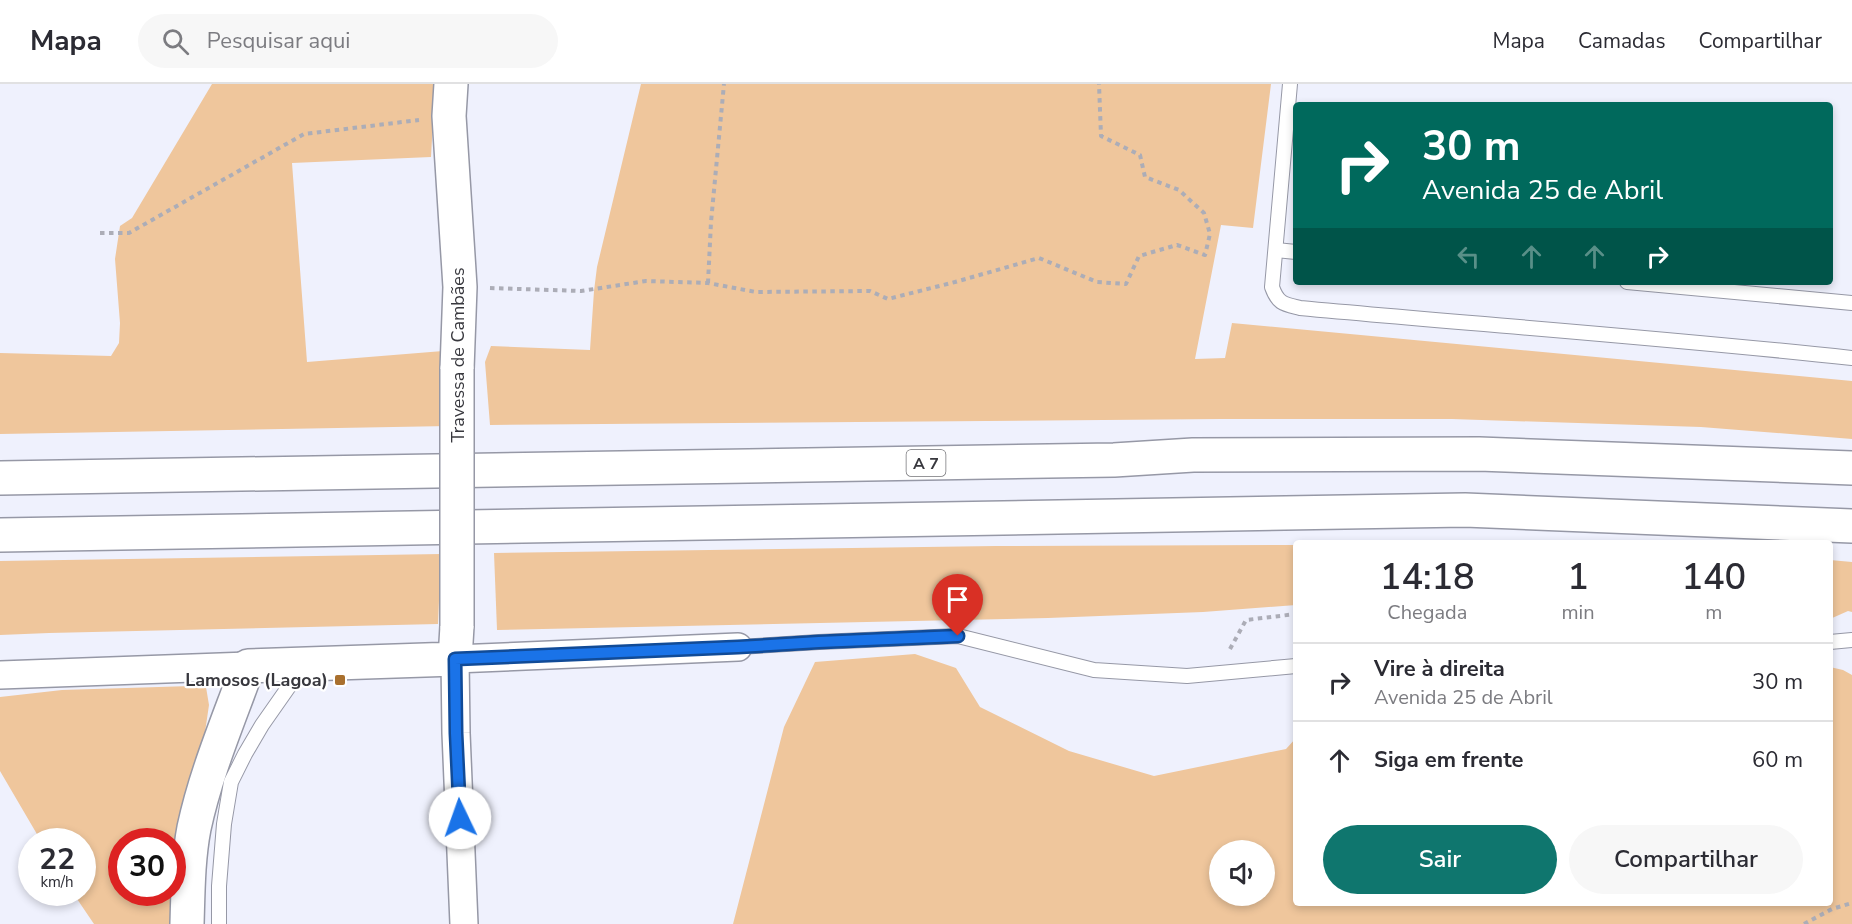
<!DOCTYPE html>
<html lang="pt">
<head>
<meta charset="utf-8">
<style>
  body { margin:0; font-family:"Nunito Sans",sans-serif; background:#f7f7f7; color:#2b2b33; height:100vh; display:flex; flex-direction:column; font-size:22px; white-space:nowrap }
  * { box-sizing:border-box; margin:0 }
  p { font-size:20px; color:#7c7c81 }
  .icon { flex:none; width:33px; height:33px; fill:none; stroke:currentColor; stroke-width:2; stroke-linecap:round; stroke-linejoin:round }
  .map { position:relative; flex:1; overflow:hidden }
  .sheet { position:absolute; left:1293px; top:456px; width:540px; height:366px; display:flex; flex-direction:column; background:#fff; border-radius:6px; box-shadow:0 3px 9px #0003 }
  .sheet>* { flex:none }
  .top-card { position:absolute; left:1293px; top:18px; width:540px; height:183px; border-radius:6px; box-shadow:0 3px 9px #0003; background:#00695c; color:#fff; overflow:hidden }
  .tools { position:absolute; left:1209px; top:756px; display:grid; gap:12px }
  .tools a { display:grid; place-items:center; width:66px; height:66px; border-radius:50%; background:#fff; box-shadow:0 3px 9px #0003; font-size:30px }
  .speed { position:absolute; left:18px; top:744px; display:flex; gap:12px; font-size:30px; font-weight:700; text-align:center }
  .speed>* { display:grid; place-content:center; width:78px; height:78px; border-radius:50%; background:#fff; box-shadow:0 3px 9px #0003; line-height:1 }
  .speed small { font-size:15px; font-weight:400 }
  .speed .limit { border:9px solid #d22; background:#fff; color:#111 }
  .pin { position:absolute; display:grid; place-items:center; width:51px; height:51px; color:#fff; margin:-62px -26px; border-radius:50% 50% 50% 0; rotate:-45deg; box-shadow:0 0 6px #0007 }
  .pin .icon { rotate:45deg }
  .me { position:absolute; width:66px; margin:-33px; rotate:357deg; stroke-linejoin:round; filter:drop-shadow(0 0 4px #0008) }
  .turn { display:flex; align-items:center; gap:21px; height:126px; padding:0 30px; font-size:27px }
  .turn .icon { width:78px; height:78px; stroke-width:2.5 }
  .turn b { display:block; font-size:42px; line-height:51px }
  .lanes { display:flex; align-items:center; height:57px; padding:0 30px; background:#0003; justify-content:center; gap:30px; direction:ltr }
  .lanes .off { opacity:.35 }
  .eta { display:flex; justify-content:space-evenly; align-items:center; height:102px; text-align:center }
  .eta b { font-size:36px; font-weight:600; line-height:42px }
  .button { display:flex; gap:12px; margin-top:auto; padding:12px 30px }
  .button a { flex:1; height:69px; border-radius:36px; background:#0f766e; color:#fff; font-size:24px; font-weight:600; line-height:69px; text-align:center }
  .button a+a { background:#f7f7f7; color:#2b2b33 }
  ul { padding:0; list-style:none }
  li { display:flex; align-items:center; gap:18px; height:78px; padding:0 30px; border-top:2px solid #e1e1e2 }
  li div { flex:1 }
  li b { display:block; font-size:22px }
  li em { font-style:normal }
  header { display:flex; align-items:center; gap:36px; box-sizing:border-box; height:84px; padding:0 30px; background:#fff; border-bottom:2px solid #e1e1e2 }
  header strong { font-size:28px }
  nav { display:flex; gap:33px; margin-inline-start:auto; font-size:21px }
  .search { width:420px; height:54px; background:#f7f7f7; display:flex; align-items:center; gap:15px; box-sizing:border-box; padding:0 21px; border-radius:33px; color:#7c7c81; font-size:22px }
  .map>svg:first-child { display:block }
</style>
</head>
<body>
<header>
<strong>Mapa</strong>
<div class="search"><svg class="icon" aria-label="search" viewBox="0 0 24 24"><circle cx="10" cy="10" r="6"/><path d="M15 15l6 6"/></svg>Pesquisar aqui</div>
<nav><a>Mapa</a><a>Camadas</a><a>Compartilhar</a></nav>
</header>
<div class="map">
<svg width="1852" height="840" viewBox="0 0 1852 840">
  <rect width="100%" height="100%" fill="#eff1fd"/>
  <!-- green -->
  <g fill="#efc69c" fill-rule="evenodd">
    <polygon points="212,0 435,0 431,73 292,79 307,278 443,267 449,342 0,350 0,269 111,272 119,259 120,239 115,175 120,142 132,134"/>
    <polygon points="641,0 1271,0 1253,144 1221,141 1195,275 1225,274 1232,239 1852,297 1852,355 1701,343 1452,335 1220,335 490,341 485,278 491,262 590,266 594,207 597,183"/>
    <polygon points="1296,461 1296,521 1203,528 1048,534 497,546 494,469 996,462"/>
    <polygon points="441,470 438,540 49,549 0,551 0,477"/>
    <polygon points="1830,476 1852,478 1852,528 1848,527 1830,535"/>
    <path d="M 915,570 L 956,584 L 980,623 L 1069,667 L 1154,692 L 1286,665 L 1296,654 L 1296,819 L 1830,819 L 1830,583 L 1843,586 L 1852,591 L 1852,840 L 733,840 L 784,643 L 815,578 ZM 1220,766 L 1264,766 L 1264,812 L 1220,812 Z"/>
    <polygon points="191,602 206,603 209,621 204,655 177,764 173,764 172,758 122,758 122,808 174,809 173,840 94,840 73,809 82,808 82,758 41,757 0,687 0,613 62,606"/>
  </g>
  <g fill="none" stroke-linecap="round" stroke-linejoin="round">
    <!-- lane casing -->
    <g stroke="#9698a6" stroke-width="16">
      <g id="lane">
        <path d="M 1290,0 L 1272,203 C 1278,220 1284,220 1300,224 C 1484,241 1668,254 1852,274"/>
        <polyline points="1276,166 1296,168"/>
        <polyline points="1627,198 1852,219"/>
        <polyline points="1830,558 1852,556"/>
        <polyline points="738,563 819,558 958,552 1094,586 1187,592 1296,582"/>
        <polyline points="219,840 219,802 224,740 231,698 245,670 262,641 290,601 290,581"/>
      </g>
    </g>
    <!-- street casing -->
    <g stroke="#9698a6" stroke-width="30">
      <g id="street">
        <polyline points="0,591 248,582"/>
        <polyline points="464,840 456,649 455,575 738,563"/>
      </g>
    </g>
    <!-- secondary casing -->
    <g stroke="#9698a6" stroke-width="36">
      <g id="secondary">
        <polyline points="451,0 449,32 460,203 457,285"/>
        <path d="M 187,840 C 188,808 188,775 194,744 C 206,688 229,635 248,582 L 455,575 L 457,542"/>
      </g>
    </g>
    <!-- highway casing -->
    <g stroke="#9698a6" stroke-width="36">
      <g id="highway">
        <polyline points="0,394 1114,376 1193,371 1479,370 1852,384"/>
        <polyline points="0,451 1465,426 1852,442"/>
      </g>
    </g>
    <!-- path -->
    <g stroke="#acadb7" stroke-width="4" stroke-dasharray="4.5 4.5" stroke-linecap="butt">
      <polyline points="100,149 129,149 304,50 419,36"/>
      <polyline points="708,199 711,138 724,0"/>
      <polyline points="490,204 581,207 646,197 708,199 756,208 870,207 888,215 955,198 1039,174 1097,198 1126,200 1139,172 1177,161 1205,171 1210,150 1204,129 1179,106 1145,93 1140,71 1101,52 1099,0"/>
      <polyline points="1230,565 1246,536 1296,530"/>
      <polyline points="1804,840 1832,825 1852,819"/>
    </g>
    <!-- lane -->
    <use href="#lane" stroke="#fff" stroke-width="14"/>
    <!-- street -->
    <use href="#street" stroke="#fff" stroke-width="27"/>
    <!-- secondary -->
    <use href="#secondary" stroke="#fff" stroke-width="33"/>
    <!-- highway -->
    <use href="#highway" stroke="#fff" stroke-width="33"/>
    <!-- secondary-bridge casing -->
    <g stroke="#9698a6" stroke-width="36" stroke-linecap="butt">
      <polyline id="secondary-bridge" points="457,285 457,542"/>
    </g>
    <!-- secondary-bridge -->
    <use href="#secondary-bridge" stroke="#fff" stroke-width="33"/>
  </g>
  <g fill="none" stroke-linecap="round" stroke-linejoin="round">
    <!-- route casing -->
    <g stroke="#114b97" stroke-width="15">
      <polyline id="route" points="460,734 456,649 455,575 738,563 819,558 958,552"/>
    </g>
    <!-- route -->
    <use href="#route" stroke="#1a73e8" stroke-width="10"/>
  </g>
  <!-- markers -->
  <rect fill="#a9702e" stroke="#fff" stroke-width="2" x="334" y="590" width="12" height="12" rx="3"/>
  <g text-anchor="middle" stroke-width="4.5" stroke-linejoin="round" paint-order="stroke">
    <!-- shield labels -->
    <rect fill="#fff" stroke="#747478" stroke-width="1.5" x="906.5" y="366" width="39" height="26" rx="4.5"/>
    <g font-size="16" font-weight="bold" fill="#38383e">
      <text x="926" y="385">A 7</text>
    </g>
    <!-- street labels -->
    <g font-size="18" fill="#38383e" stroke="#fff">
      <text transform="translate(458 271) rotate(-90)" y="6">Travessa de Cambães</text>
    </g>
    <!-- poi labels -->
    <g font-size="18" font-weight="bold" fill="#38383e" stroke="#fff" text-anchor="end">
      <text x="328" y="602">Lamosos (Lagoa)</text>
    </g>
  </g>
</svg>
<div class="tools">
<a><svg class="icon" aria-label="sound" viewBox="0 0 24 24"><path d="M4 9h4l5-4v14l-5-4H4zM17 9q2 3 0 6"/></svg></a>
</div>
<div class="speed"><div>22<small>km/h</small></div><div class="limit">30</div></div>
<div class="pin" style="left:958px;top:552px;background:#d93025"><svg class="icon" aria-label="arrive" viewBox="0 0 24 24"><path d="M6 21V4h12l-3 4 3 4H6"/></svg></div>
<svg class="me" style="left:460px;top:734px" viewBox="-20 -20 40 40"><circle r="19" fill="#fff"/><path d="M0-13L10 11 0 6-10 11z" fill="#1a73e8"/></svg>
<div class="top-card">
<div class="turn"><svg class="icon" aria-label="right" viewBox="0 0 24 24"><path d="M7 20v-9h11M14 6l5 5-5 5"/></svg><div><b>30 m</b>Avenida 25 de Abril</div></div>
<div class="lanes"><svg class="icon off" aria-label="left" viewBox="0 0 24 24"><path d="M17 20v-9H6M10 6l-5 5 5 5"/></svg><svg class="icon off" aria-label="ahead" viewBox="0 0 24 24"><path d="M12 20V5M6 11l6-6 6 6"/></svg><svg class="icon off" aria-label="ahead" viewBox="0 0 24 24"><path d="M12 20V5M6 11l6-6 6 6"/></svg><svg class="icon" aria-label="right" viewBox="0 0 24 24"><path d="M7 20v-9h11M14 6l5 5-5 5"/></svg></div>
</div>
<section class="sheet">
<div class="eta">
<div><b>14:18</b><p>Chegada</p></div>
<div><b>1</b><p>min</p></div>
<div><b>140</b><p>m</p></div>
</div>
<ul>
<li><svg class="icon" aria-label="right" viewBox="0 0 24 24"><path d="M7 20v-9h11M14 6l5 5-5 5"/></svg><div><b>Vire à direita</b><p>Avenida 25 de Abril</p></div><em>30 m</em></li>
<li><svg class="icon" aria-label="ahead" viewBox="0 0 24 24"><path d="M12 20V5M6 11l6-6 6 6"/></svg><div><b>Siga em frente</b></div><em>60 m</em></li>
</ul>
<div class="button"><a>Sair</a><a>Compartilhar</a></div>
</section>
</div>
</body>
</html>
